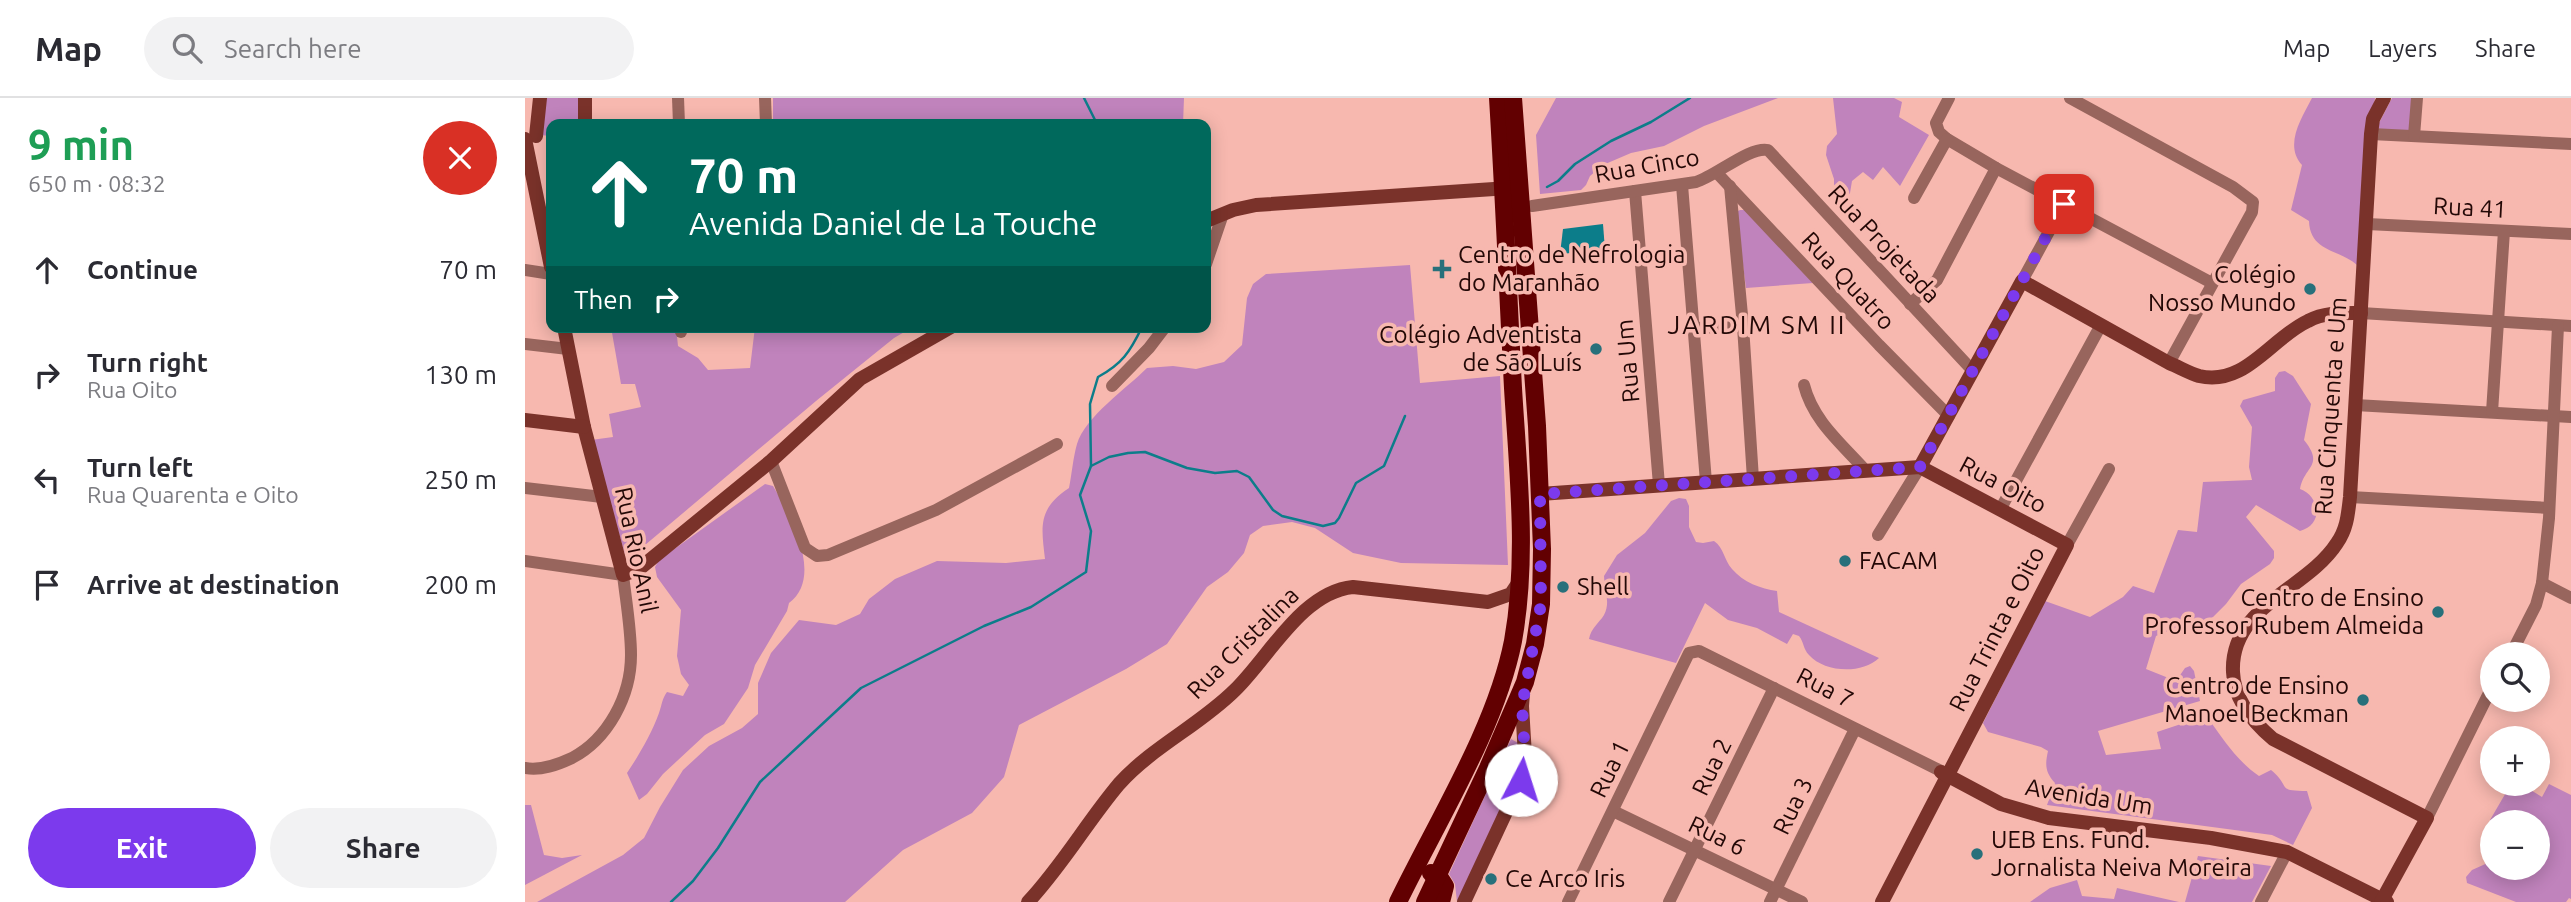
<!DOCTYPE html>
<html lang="en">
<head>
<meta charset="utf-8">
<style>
  body { margin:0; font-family:Ubuntu,sans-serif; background:#f2f2f3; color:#2b2b33; height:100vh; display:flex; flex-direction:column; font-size:26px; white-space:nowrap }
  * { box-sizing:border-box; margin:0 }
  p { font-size:23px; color:#7c7c81 }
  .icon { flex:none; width:38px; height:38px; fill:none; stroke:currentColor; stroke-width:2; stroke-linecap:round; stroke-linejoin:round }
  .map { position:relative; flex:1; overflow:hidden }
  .drawer { display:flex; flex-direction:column; background:#fff; width:525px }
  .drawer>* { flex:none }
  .top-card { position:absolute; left:21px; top:21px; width:665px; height:214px; border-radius:14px; box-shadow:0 4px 18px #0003; background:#00695c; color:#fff; overflow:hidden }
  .tools { position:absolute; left:1955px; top:544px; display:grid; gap:14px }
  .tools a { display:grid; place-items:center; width:70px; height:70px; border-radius:50%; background:#fff; box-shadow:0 4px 18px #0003; font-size:35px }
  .pin { position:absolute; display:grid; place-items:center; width:60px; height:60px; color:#fff; margin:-30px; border-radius:14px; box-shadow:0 4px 10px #0006 }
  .me { position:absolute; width:77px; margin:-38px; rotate:5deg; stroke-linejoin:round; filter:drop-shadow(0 0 5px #0008) }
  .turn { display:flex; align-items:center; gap:24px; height:147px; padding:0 28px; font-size:32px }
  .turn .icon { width:91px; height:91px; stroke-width:2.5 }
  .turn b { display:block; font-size:49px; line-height:60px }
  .then { display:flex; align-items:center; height:66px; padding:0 28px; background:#0003; gap:14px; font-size:26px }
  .round { display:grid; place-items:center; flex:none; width:74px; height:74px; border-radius:37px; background:#f2f2f3 }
  .headline { display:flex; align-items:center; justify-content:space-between; height:119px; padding:0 28px }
  h1 { font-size:42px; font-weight:700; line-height:52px; color:#1e9e55 }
  .action { display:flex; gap:14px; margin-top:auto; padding:14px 28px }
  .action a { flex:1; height:80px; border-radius:42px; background:#7c3aed; color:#fff; font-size:28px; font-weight:700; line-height:80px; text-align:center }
  .action a+a { background:#f2f2f3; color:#2b2b33 }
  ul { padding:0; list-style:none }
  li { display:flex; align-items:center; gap:21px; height:105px; padding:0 28px }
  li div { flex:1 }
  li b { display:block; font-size:26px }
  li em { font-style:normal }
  header { display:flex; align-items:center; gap:42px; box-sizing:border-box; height:98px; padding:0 35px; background:#fff; border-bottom:2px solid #e1e1e2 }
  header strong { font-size:33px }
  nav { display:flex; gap:38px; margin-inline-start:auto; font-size:24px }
  .search { width:490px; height:63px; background:#f2f2f3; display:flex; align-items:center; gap:18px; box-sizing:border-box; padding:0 24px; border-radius:38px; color:#7c7c81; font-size:26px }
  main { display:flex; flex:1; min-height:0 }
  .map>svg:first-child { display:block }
</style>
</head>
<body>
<header>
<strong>Map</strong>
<div class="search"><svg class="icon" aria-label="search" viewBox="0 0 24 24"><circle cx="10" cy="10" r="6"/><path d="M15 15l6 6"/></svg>Search here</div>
<nav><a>Map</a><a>Layers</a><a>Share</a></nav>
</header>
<main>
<section class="drawer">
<div class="headline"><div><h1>9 min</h1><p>650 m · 08:32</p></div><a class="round" style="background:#d93025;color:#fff"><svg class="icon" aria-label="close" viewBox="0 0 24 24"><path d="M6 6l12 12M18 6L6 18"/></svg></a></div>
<ul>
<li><svg class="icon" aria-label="ahead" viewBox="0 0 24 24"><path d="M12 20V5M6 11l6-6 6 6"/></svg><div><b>Continue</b></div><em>70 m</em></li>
<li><svg class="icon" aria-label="right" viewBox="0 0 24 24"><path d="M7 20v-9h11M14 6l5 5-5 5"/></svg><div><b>Turn right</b><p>Rua Oito</p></div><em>130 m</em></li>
<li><svg class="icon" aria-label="left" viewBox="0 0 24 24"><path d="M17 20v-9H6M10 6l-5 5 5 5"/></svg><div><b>Turn left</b><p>Rua Quarenta e Oito</p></div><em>250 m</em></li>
<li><svg class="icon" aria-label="arrive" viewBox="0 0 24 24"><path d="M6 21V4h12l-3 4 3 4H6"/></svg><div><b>Arrive at destination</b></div><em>200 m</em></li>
</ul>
<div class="action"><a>Exit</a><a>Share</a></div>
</section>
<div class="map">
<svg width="2046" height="804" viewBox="0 0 2046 804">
  <rect width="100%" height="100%" fill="#f7b8af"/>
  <!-- green -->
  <g fill="#c083bc">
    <polygon points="19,0 58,0 58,26 26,26 26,38 15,37"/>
    <polygon points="248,0 659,0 658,26 248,26"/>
    <polygon points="1031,0 1253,0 1179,28 1139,48 1106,55 1078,67 1065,78 1061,87 1056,92 1015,96 1011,37"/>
    <polygon points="1308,0 1369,0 1377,4 1374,19 1404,37 1375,88 1358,69 1348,82 1338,74 1327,83 1325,95 1318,104 1309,91 1309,81 1301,57 1302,48 1312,36"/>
    <path d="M 1787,0 L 1850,0 L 1832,167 C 1814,151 1785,154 1784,123 L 1766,112 L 1777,67 C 1759,47 1776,21 1787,0 Z"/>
    <polygon points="1867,0 1888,0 1884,34 1853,33 1854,25"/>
    <polygon points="1215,112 1220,112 1288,185 1221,190 1211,114"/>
    <path d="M 885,167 L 895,285 L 975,278 L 983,467 L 876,465 L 828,455 L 790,430 L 767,424 L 738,428 L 725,437 L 719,455 L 703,474 L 682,489 L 642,546 L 601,571 L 494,627 L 479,679 L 447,715 L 378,752 L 320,804 L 12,804 L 98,757 L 119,740 L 135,709 L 158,672 L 184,648 L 217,630 L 233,616 L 233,585 L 246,555 L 274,522 L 311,527 L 335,516 L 344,501 L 370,481 L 412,463 L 481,465 L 520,461 C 516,427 513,411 544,390 C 547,375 548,360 552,346 C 560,319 602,290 622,270 L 648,268 L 671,271 L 699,264 L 717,247 L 722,200 L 728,186 L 741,176 Z"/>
    <polygon points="86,229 151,229 153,248 173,260 183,272 225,270 230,229 388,229 369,240 291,303 107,458 100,456 66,342 88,339 84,316 116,309 110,286 96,286"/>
    <path d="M 1760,273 L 1768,278 L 1786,306 L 1779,342 C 1800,368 1779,368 1775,391 C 1795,398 1799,427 1775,433 L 1731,407 L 1721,419 L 1749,453 L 1749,460 L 1745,466 L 1716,486 L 1701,506 L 1688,519 L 1679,524 L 1660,526 L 1631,538 L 1621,571 L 1651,583 L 1660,570 L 1665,568 L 1669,573 L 1675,603 L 1573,633 L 1581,657 L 1636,651 L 1632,634 L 1677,619 L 1683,620 C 1698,641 1713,664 1734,678 L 1746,672 C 1767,689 1750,693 1782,693 L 1787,710 L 1768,747 L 1747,737 L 1522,707 L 1530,685 C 1520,674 1520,667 1523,653 L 1516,649 L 1463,634 L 1458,625 L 1520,503 L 1565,519 L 1598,499 L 1608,488 L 1629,495 L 1653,432 L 1672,434 L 1678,384 L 1727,382 L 1724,369 L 1727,329 L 1715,308 L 1718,302 L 1750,293 L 1750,280 L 1754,274 Z"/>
    <path d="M 240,386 L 248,388 C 266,418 299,479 264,505 L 262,513 L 230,567 L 223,590 L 199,626 L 180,637 L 138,676 L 122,696 L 114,702 L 102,675 C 114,657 127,635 134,615 C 137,606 137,601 142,594 L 158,598 L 164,587 L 156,576 L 152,558 L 156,512 L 132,479 L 130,469 L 134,462 Z"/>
    <path d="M 1154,400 L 1161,401 L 1164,408 L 1164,429 L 1171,444 L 1178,445 L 1189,443 C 1199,450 1199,462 1207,471 C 1218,484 1236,491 1252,493 L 1254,514 L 1354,560 C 1336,577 1299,574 1284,557 C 1278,551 1279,544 1274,538 L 1268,536 L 1262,546 L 1232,530 L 1203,522 L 1180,505 L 1151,565 L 1064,541 C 1066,530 1074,525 1079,517 C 1086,504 1079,491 1079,478 L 1092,457 L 1120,435 L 1146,403 Z"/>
    <polygon points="986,641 997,647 990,680 932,804 930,786 924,776"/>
    <polygon points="1986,686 1996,686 2017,699 2024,686 2046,697 2046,801 2044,800 2041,804 1991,804 1942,785 1941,779 1947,772 1967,763 1967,770 2012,770 2012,724 1967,724 1967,736 1964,734 1965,722"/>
    <polygon points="0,707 6,707 19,757 37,760 57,757 0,787"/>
    <polygon points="1673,758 1746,768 1727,804 1660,804"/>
    <polygon points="1552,782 1557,798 1589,801 1592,790 1654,804 1505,804 1525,790"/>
  </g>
  <!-- water -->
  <polygon fill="#0c7d8a" points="1078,126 1080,152 1035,156 1038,131"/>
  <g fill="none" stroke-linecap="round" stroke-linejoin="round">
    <!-- stream -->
    <g stroke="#0c7d8a" stroke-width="2.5">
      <polyline points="559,0 572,26"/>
      <polyline points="1022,89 1033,83 1050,66 1086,43 1126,24 1165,0"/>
      <polyline points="566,368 584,359 603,355 620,354 662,370 690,375 712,373 724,379 748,412 757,418 798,428 810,425 814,420 831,385 859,368 880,318"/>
      <path d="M 146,804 L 168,783 L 193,750 L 235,684 L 336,590 L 459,528 L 506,509 L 561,474 L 566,433 L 555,397 L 566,368 L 565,306 L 573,279 C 597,266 605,254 617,229"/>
    </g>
    <!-- street -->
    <g stroke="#98655d" stroke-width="12">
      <polyline points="153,0 154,26"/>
      <polyline points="240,0 241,26"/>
      <polyline points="1424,0 1411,25 1414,34 1422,41 1471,70 1687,185"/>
      <polyline points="1545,0 1708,89 1728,104 1727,114 1644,265"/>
      <polyline points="1846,36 2046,46"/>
      <polyline points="1889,38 1892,0"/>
      <polyline points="1192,75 1354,247 1424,318"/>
      <polyline points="1157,87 1181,384"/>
      <polyline points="1205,88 1218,228 1228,381"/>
      <polyline points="1110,93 1134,387"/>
      <polyline points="1389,100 1422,41"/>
      <path d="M 1007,108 L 1171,84 C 1191,78 1225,48 1243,52 L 1448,273"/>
      <polyline points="1842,126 2046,136"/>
      <polyline points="681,166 698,116"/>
      <polyline points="0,172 26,176"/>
      <polyline points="1497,183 1539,106"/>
      <polyline points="1385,206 1412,182 1471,70"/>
      <polyline points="1836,215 2046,228"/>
      <polyline points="156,229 156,234"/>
      <polyline points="1170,230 1218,228"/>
      <polyline points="0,246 43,251"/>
      <path d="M 1279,287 C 1288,323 1317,346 1341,373"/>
      <polyline points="587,288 624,250 640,229"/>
      <polyline points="1830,307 2046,319"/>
      <polyline points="1967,314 1979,133"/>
      <polyline points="246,363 280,450 292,458 303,457 411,412 532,346"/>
      <polyline points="0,390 77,399"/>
      <polyline points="1825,399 2024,410"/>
      <polyline points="1475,412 1576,227"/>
      <polyline points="1353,437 1395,369"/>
      <polyline points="1542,447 1584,371"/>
      <path d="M 0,463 L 98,477 C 101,503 106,531 106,557 C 106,598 83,641 47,660 C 32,667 16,673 0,670"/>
      <polyline points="2017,485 2046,500"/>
      <polyline points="1986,556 2011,507 2017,485 2024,420 2033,228"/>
      <polyline points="1088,713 1277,804"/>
      <polyline points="1902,720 1967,589"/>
      <polyline points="1043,804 1164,555 1174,553 1416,673"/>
      <polyline points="1144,804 1249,590"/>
      <polyline points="1245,804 1330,631"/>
      <polyline points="1736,804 1762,754"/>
    </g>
    <!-- secondary -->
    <g stroke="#7a322a" stroke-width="14">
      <polyline points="60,26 60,0"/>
      <polyline points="11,38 15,0"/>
      <polyline points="0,41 26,169"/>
      <polyline points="681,123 708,112 731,107 969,91"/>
      <polyline points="39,229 59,329 98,477 114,471 246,363 335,281 426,229"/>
      <polyline points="0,322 59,329"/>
      <path d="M 1395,369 L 1497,183 L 1644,265 C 1654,269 1664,275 1674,278 C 1720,289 1746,240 1783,223 C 1800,214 1817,215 1836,215"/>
      <polyline points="1015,396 1395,369 1542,447 1357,804"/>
      <polyline points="1416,674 1476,706 1524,720 1686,740 1762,754 1862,804"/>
      <path d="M 503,804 C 537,768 562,724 594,686 C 627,649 675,627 710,592 C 744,559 777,494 828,489 L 963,504 L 986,496 L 994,484"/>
      <polyline points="939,804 996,682 1000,658 997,608 998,595"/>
      <path d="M 1856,804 L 1902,720 L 1748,641 C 1728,624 1709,602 1708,574 C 1705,508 1782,492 1812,445 C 1822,431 1823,416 1825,399 L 1846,36 L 1848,21 L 1859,0"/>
    </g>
    <!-- primary -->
    <g stroke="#620001" stroke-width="18">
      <polyline points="906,775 913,777 920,788 916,804"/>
      <path d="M 873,804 C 911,725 971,630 988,543 C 1003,460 993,374 988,290 C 983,194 979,97 973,0"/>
      <polyline points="900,804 963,670 1000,584 1010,546 1016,506 1017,451 1012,328 988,0"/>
    </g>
  </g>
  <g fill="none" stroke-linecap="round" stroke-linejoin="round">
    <!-- route -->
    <polyline stroke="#7c3aed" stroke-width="12" stroke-dasharray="0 21.6" points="996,682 1000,658 997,608 1016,506 1015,396 1395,369 1539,106"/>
  </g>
  <!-- markers -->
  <g fill="#28707b" stroke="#f7b8af" stroke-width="2.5">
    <path d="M913.5 160.5h7v7h7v7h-7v7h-7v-7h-7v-7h7z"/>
    <circle cx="1785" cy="191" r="7"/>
    <circle cx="1071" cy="251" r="7"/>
    <circle cx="1320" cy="463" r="7"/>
    <circle cx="1038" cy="489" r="7"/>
    <circle cx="1913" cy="514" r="7"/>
    <circle cx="1838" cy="602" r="7"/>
    <circle cx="1452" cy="756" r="7"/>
    <circle cx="966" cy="781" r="7"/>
  </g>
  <g text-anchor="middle" stroke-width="7" stroke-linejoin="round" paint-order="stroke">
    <!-- street labels -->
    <g font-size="24" fill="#230806" stroke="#f7b8af">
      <text transform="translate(1122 68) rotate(-10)" y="8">Rua Cinco</text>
      <text transform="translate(1945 110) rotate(3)" y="8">Rua 41</text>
      <text transform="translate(1359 146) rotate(47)" y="8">Rua Projetada</text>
      <text transform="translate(1323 183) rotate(47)" y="8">Rua Quatro</text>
      <text transform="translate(1103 263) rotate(-95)" y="8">Rua Um</text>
      <text transform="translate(1806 308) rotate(-86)" y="8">Rua Cinquenta e Um</text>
      <text transform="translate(1478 387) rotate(28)" y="8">Rua Oito</text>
      <text transform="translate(111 452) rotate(78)" y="8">Rua Rio Anil</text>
      <text transform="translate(1472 531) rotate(-63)" y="8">Rua Trinta e Oito</text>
      <text transform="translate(718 545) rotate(-45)" y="8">Rua Cristalina</text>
      <text transform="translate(1300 590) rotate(27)" y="8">Rua 7</text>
      <text transform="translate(1187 669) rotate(-64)" y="8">Rua 2</text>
      <text transform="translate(1085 671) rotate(-64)" y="8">Rua 1</text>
      <text transform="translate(1564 699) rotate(9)" y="8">Avenida Um</text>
      <text transform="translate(1268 708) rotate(-64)" y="8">Rua 3</text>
      <text transform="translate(1192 738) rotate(26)" y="8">Rua 6</text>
    </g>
    <!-- poi labels -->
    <g font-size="24" fill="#230806" stroke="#f7b8af" text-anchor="start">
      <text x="933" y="165">Centro de Nefrologia<tspan x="933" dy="28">do Maranhão</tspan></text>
      <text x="1771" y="185" text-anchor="end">Colégio<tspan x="1771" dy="28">Nosso Mundo</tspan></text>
      <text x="1057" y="245" text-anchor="end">Colégio Adventista<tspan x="1057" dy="28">de São Luís</tspan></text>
      <text x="1334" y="471">FACAM</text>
      <text x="1052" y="497">Shell</text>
      <text x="1899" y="508" text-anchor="end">Centro de Ensino<tspan x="1899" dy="28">Professor Rubem Almeida</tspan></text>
      <text x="1824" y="596" text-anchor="end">Centro de Ensino<tspan x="1824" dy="28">Manoel Beckman</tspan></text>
      <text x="1466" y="750">UEB Ens. Fund.<tspan x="1466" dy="28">Jornalista Neiva Moreira</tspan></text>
      <text x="980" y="789">Ce Arco Iris</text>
    </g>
    <!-- neighbourhood labels -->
    <g font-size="26" letter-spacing="2" fill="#230806" stroke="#f7b8af">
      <text x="1232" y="236">JARDIM SM II</text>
    </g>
  </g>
</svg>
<div class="tools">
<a><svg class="icon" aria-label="search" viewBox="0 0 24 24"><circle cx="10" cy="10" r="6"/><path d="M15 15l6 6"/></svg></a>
<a>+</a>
<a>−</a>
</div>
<div class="pin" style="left:1539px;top:106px;background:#d93025"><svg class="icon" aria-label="arrive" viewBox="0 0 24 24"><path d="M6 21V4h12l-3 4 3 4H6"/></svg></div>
<svg class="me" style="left:996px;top:682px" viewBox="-20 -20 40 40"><circle r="19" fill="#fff"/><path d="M0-13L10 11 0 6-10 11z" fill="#7c3aed"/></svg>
<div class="top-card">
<div class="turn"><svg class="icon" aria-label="ahead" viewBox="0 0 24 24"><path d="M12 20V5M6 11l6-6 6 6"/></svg><div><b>70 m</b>Avenida Daniel de La Touche</div></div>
<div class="then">Then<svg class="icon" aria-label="right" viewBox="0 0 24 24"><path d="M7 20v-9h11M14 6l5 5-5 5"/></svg></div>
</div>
</div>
</main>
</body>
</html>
